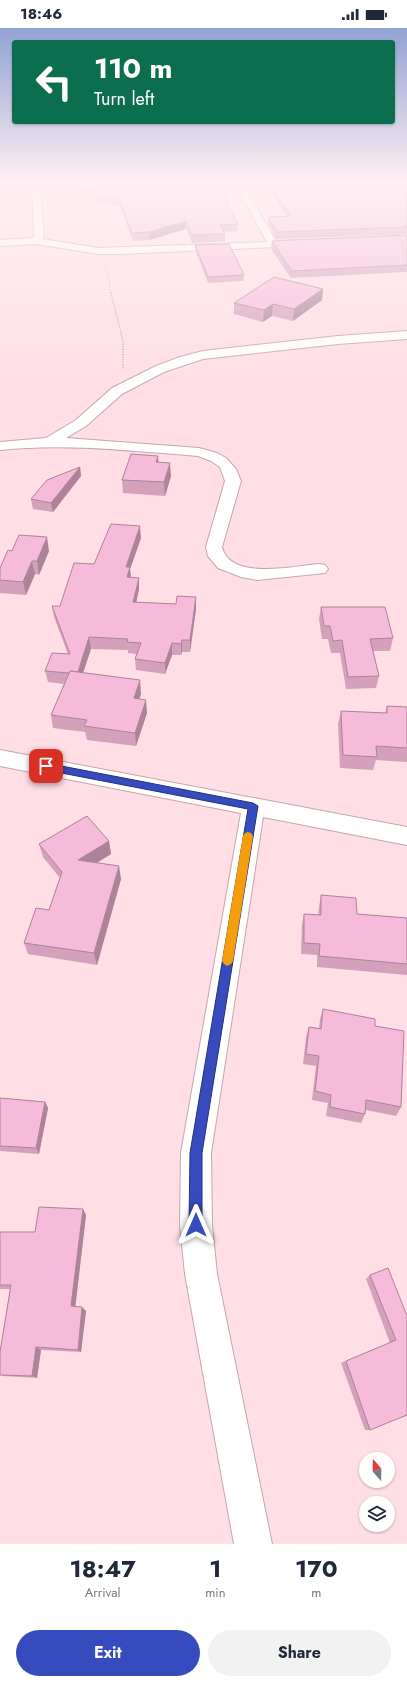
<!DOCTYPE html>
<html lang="en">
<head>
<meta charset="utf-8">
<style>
  body { margin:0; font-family:Jost,sans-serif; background:#f2f2f3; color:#1f2937; height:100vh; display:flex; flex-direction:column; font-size:15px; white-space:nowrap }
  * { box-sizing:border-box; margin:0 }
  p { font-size:13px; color:#747a83 }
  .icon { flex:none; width:22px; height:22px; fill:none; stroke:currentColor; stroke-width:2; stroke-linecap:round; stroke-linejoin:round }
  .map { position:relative; height:1516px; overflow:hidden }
  .side { display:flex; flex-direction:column; background:#fff; flex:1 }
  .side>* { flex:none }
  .hud { position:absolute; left:12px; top:12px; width:383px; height:84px; border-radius:4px; box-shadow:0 1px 3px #0004; background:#0b6e4f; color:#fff; overflow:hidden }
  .needle { width:26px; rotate:340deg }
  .tools { position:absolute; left:359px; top:1424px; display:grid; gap:8px }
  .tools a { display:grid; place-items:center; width:36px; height:36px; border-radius:50%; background:#fff; box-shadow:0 1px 3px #0004; font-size:20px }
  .pin { position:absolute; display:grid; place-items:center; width:34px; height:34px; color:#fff; margin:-17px; border-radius:8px; box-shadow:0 2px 6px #0006 }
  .me { position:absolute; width:44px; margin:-22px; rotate:0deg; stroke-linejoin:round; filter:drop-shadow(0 0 3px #0008) }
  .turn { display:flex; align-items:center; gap:14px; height:84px; padding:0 16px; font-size:18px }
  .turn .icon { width:52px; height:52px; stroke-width:2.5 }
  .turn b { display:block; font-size:28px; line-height:34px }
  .eta { display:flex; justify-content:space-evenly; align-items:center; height:68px; text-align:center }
  .eta b { font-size:24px; font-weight:700; line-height:28px }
  .primary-button { display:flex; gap:8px; margin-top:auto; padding:8px 16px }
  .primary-button a { flex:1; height:46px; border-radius:24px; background:#364cbe; color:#fff; font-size:16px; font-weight:700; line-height:46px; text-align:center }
  .primary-button a+a { background:#f2f2f3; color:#1f2937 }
  .status { display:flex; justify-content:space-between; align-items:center; height:28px; padding:0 20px; background:#fff; direction:ltr }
  .status svg { height:11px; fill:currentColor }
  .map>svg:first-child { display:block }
</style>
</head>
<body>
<div class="status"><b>18:46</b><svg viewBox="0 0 49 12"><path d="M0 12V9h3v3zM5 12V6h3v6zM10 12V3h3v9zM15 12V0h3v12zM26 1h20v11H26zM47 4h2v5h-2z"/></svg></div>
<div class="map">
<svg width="407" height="1516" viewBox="0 0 407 1516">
  <rect width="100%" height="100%" fill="#ffdee5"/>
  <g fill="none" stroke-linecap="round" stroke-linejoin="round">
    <!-- minor casing -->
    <g stroke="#c5a6ad" stroke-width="2">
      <g id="minor">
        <polygon points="32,156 40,156 44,208 42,211 98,220 267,214 235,156 243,156 276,213 302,212 307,215 302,218 119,226 98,226 36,216 0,218 0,212 33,210 34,208"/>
        <path d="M 407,303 L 407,311 L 338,316 L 203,331 L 164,344 L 122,366 L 86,398 L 66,410 L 199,420 L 217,425 L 226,430 L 236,441 L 241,453 L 222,519 C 230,553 294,538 319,536 L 325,537 L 328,541 L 325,545 L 257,552 L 241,549 L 218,540 L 208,528 L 206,519 L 225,453 L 220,439 L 211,433 L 198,428 C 132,423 66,415 0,422 L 0,414 L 46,410 L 76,392 L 112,360 L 156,338 L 180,329 L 203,323 L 338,308 Z"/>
        <polygon points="0,722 407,799 407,817 263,789 211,1125 212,1197 217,1246 272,1516 234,1516 185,1246 180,1197 181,1125 241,785 0,738"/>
      </g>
    </g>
    <!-- path-far1 -->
    <polyline stroke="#b79da2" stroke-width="1" stroke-dasharray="1 1.5" stroke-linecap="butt" points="105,237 108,245 111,266"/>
    <!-- path -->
    <polyline stroke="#b79da2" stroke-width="1.5" stroke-dasharray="1 1.5" stroke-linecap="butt" points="111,265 123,313 123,341"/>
    <!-- minor -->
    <use href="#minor" fill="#fff" fill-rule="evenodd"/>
  </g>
  <!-- wall -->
  <g fill="#d4a1bc">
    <polygon points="78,156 218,156 238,196 237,203 224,204 225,206 225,213 192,215 186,201 149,212 133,213 120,179 97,174 95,165 80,165"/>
    <polygon points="265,156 407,156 407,206 277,211 268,196 268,189 286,188"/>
    <polygon points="407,207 407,244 291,250 271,221 272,213"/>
    <polygon points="195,217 244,247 243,253 208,255 196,224"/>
    <polygon points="323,261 322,272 293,293 272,288 263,294 234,286 234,275"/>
    <polygon points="158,428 158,435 171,448 165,468 123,465 122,452"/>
    <polygon points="80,439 81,448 53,484 33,481 31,471"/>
    <polygon points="141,510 130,541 131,549 139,550 139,561 136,574 176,576 196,569 196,581 190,624 182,624 181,627 172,627 165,646 136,642 135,631 136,626 128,625 128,622 91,621 83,645 141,666 139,671 147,685 136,718 87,712 85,704 53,700 51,687 64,656 48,654 45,643 68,626 54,589 52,578 60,578 94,536"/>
    <polygon points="12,523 49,523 39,547 35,546 26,567 0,565 0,540"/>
    <polygon points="321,579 393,610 390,623 373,623 379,648 376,660 346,661 340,625 331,625 328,611 322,611 319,591"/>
    <polygon points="387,678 407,679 407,734 376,732 373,742 340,740 338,696 341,683 385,685"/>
    <polygon points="109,813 111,826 96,835 121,851 97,937 28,926 24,915 49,882 60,850 43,829 39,816"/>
    <polygon points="321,867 357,886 407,890 407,947 317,939 317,927 301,926 302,897 304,886 318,887 319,879"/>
    <polygon points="323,981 375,998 401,1079 396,1088 366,1082 365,1086 361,1095 326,1088 328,1075 312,1072 316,1038 303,1036 306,1009 309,999 319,1000 320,991"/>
    <polygon points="0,1070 45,1074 48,1080 39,1126 0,1123"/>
    <polygon points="83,1181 86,1187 75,1279 86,1283 81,1324 41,1322 37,1350 3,1348 0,1347 0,1324 10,1261 0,1261 0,1204 35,1204"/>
    <polygon points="370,1247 407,1288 370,1402 365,1402 341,1335 390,1315 366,1251"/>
  </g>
  <!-- shaded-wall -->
  <g fill="#ac8399">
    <polygon points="186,193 186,201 149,212 149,204"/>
    <polygon points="323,261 322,272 293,293 294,281"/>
    <polygon points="273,276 272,288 263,294 264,282"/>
    <polygon points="158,428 159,441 156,434"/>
    <polygon points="170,435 171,448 165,468 164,454"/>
    <polygon points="80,439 81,448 53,484 51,475"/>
    <polygon points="140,498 141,510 130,541 131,551 129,561 126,539"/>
    <polygon points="47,509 49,523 39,547 37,533"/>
    <polygon points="32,533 35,546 26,567 23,554"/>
    <polygon points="139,550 139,561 134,586 133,574"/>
    <polygon points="196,569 196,581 190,624 190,612"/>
    <polygon points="89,609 91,621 79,657 78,645"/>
    <polygon points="182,612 182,624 181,627 181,616"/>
    <polygon points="172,615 172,627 165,646 165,635"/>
    <polygon points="140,652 141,666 135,683 134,670"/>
    <polygon points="146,672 147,685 136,718 135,705"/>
    <polygon points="109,813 111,826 81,845 78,832"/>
    <polygon points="119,838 121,851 97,937 94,925"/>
    <polygon points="45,1074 48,1080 39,1126 36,1120"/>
    <polygon points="83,1181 86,1187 75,1282 71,1278"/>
    <polygon points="82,1279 86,1283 81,1324 78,1322"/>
    <polygon points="36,1319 41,1322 37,1350 32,1348"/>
  </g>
  <!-- building -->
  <g fill="#f6bbdb" stroke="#ac8399">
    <polygon points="79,156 218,156 238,196 220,197 225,206 192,207 186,193 149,204 132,205 120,173 96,168 94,158 79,159"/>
    <polygon points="270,156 407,156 407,199 277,204 268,189 291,188"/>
    <polygon points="407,207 407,237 292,243 272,213"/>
    <polygon points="229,216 244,247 208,249 195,217"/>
    <polygon points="274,249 323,261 294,281 273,276 264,282 234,275"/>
    <polygon points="131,426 158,428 156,434 170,435 164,454 122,452"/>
    <polygon points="80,439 51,475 31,471 47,452"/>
    <polygon points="111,496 140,498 126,539 130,539 127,549 139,550 133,574 176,576 177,568 196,569 190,612 182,612 181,616 172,615 165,635 135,631 141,615 127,614 128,611 89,609 78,644 70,643 69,645 45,643 52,625 70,626 52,578 60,578 74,535 94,536"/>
    <polygon points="19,507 47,509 37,533 32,533 23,554 0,552 0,540 8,522 12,523"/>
    <polygon points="321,579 385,579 393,610 370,611 379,648 348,649 342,612 333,613 330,598 324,598"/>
    <polygon points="70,643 140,652 134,670 146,672 135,705 84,698 87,692 51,687"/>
    <polygon points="387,678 407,679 407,720 376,718 377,729 343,727 341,683 387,685"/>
    <polygon points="87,788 109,813 78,832 119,838 94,925 24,915 36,880 49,882 62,844 39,816"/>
    <polygon points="321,867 356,870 357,886 407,890 407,936 319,928 320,916 304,915 304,886 321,887"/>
    <polygon points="323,981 375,991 375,998 404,1003 401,1079 366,1072 365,1086 330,1079 331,1067 315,1063 319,1028 306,1026 309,999 321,1001"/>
    <polygon points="0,1070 45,1074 36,1120 0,1118"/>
    <polygon points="39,1179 83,1181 71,1278 82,1279 78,1322 36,1319 32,1348 0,1347 0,1324 11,1257 0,1257 0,1204 35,1204"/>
    <polygon points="388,1240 407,1288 407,1387 370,1402 346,1333 396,1312 370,1247"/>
  </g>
  <!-- sky -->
  <linearGradient id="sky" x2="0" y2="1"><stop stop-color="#92a2d2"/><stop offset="0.42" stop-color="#fff0f3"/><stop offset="1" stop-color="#fff0f3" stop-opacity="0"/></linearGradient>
  <rect width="407" height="368" fill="url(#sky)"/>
  <!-- route -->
  <polygon fill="#364cbe" stroke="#23317c" points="46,735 253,775 258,778 202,1125 202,1197 201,1202 196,1204 191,1202 189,1197 190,1125 248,781 46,742 42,738"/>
  <!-- slow -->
  <polygon fill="#f59e0b" points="248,804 251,805 253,808 233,933 231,936 227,938 224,936 222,933 243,808 245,805"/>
</svg>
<div class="tools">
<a><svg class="needle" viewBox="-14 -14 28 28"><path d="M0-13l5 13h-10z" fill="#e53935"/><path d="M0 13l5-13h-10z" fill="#747a83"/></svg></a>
<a><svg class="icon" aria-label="layers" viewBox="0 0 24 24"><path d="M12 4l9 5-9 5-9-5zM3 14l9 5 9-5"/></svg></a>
</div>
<div class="pin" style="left:46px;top:738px;background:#d93025"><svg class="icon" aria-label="arrive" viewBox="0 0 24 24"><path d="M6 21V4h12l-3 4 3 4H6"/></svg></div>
<svg class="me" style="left:196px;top:1197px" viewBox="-20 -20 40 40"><path d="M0-17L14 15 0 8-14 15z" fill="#364cbe" stroke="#fff" stroke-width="4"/></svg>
<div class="hud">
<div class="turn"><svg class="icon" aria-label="left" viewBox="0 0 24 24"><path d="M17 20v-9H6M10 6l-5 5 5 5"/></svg><div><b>110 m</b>Turn left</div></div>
</div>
</div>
<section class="side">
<div class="eta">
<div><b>18:47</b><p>Arrival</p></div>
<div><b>1</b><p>min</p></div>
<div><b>170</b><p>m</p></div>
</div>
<div class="primary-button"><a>Exit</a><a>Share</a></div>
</section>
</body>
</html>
